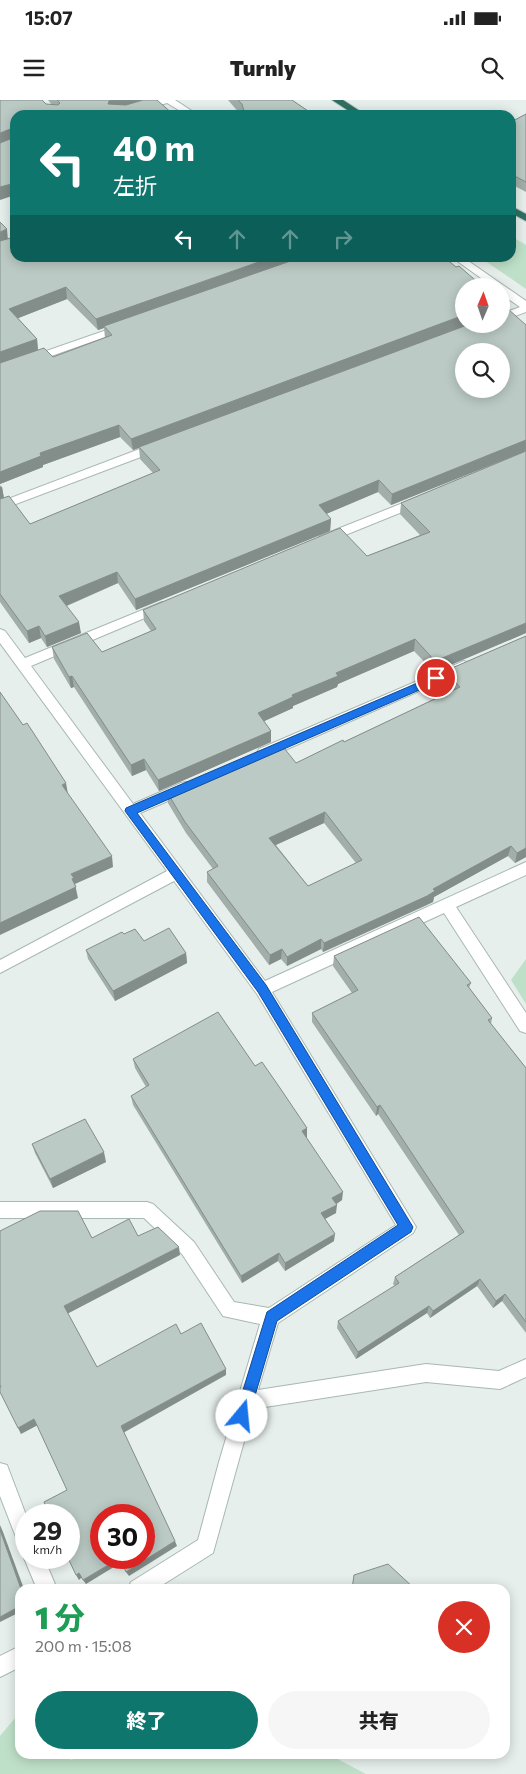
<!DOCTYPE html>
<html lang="ja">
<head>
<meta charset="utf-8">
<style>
  body { margin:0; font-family:Commissioner,"Noto Sans JP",sans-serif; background:#f6f6f6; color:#222; height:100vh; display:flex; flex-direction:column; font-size:19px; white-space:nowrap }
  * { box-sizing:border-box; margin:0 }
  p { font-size:16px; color:#767676 }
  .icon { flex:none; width:28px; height:28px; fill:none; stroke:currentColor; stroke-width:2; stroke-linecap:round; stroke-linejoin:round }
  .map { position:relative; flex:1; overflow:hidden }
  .sheet { position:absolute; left:15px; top:1484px; width:495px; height:175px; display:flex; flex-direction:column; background:#fff; border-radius:15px; box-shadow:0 2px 12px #0003 }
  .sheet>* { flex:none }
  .hud { position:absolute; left:10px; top:10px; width:506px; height:152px; border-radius:15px; box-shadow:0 2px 12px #0003; background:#0f766e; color:#fff; overflow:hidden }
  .needle { width:32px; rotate:2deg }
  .tools { position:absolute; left:455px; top:178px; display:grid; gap:10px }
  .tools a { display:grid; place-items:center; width:55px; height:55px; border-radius:50%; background:#fff; box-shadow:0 2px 12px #0003; font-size:25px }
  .speed { position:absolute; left:15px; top:1404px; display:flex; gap:10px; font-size:25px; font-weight:700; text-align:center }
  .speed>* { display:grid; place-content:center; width:65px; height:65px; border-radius:50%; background:#fff; box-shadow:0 2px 12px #0003; line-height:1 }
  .speed small { font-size:12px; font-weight:400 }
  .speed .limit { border:8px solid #d22; background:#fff; color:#111 }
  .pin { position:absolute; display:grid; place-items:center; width:42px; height:42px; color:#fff; margin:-21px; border:2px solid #fff; border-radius:50%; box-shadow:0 1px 5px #0007 }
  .me { position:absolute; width:55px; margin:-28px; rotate:17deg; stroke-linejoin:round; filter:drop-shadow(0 0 4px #0008) }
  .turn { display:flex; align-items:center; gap:18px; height:105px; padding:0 20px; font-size:22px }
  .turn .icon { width:65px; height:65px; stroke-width:2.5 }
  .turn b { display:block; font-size:35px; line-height:42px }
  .lanes { display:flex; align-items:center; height:48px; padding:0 20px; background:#0003; justify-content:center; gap:25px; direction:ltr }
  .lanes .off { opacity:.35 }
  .round { display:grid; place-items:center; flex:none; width:52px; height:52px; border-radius:26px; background:#f6f6f6 }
  .headline { display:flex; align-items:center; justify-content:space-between; height:85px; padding:0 20px }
  h1 { font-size:30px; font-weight:800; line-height:38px; color:#1e9e55 }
  .action { display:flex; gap:10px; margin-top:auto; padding:10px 20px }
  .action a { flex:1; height:58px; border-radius:30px; background:#0f766e; color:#fff; font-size:20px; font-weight:800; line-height:58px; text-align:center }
  .action a+a { background:#f6f6f6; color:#222 }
  .status { display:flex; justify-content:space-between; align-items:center; height:35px; padding:0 25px; background:#fff; direction:ltr }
  .status svg { height:14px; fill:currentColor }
  header { display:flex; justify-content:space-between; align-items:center; height:65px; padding:0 20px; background:#fff; font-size:22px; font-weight:800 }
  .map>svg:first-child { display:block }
</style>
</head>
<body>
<div class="status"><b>15:07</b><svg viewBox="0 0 49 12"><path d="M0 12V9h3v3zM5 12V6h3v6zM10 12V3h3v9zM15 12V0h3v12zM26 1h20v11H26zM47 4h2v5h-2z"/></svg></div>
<header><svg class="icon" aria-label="menu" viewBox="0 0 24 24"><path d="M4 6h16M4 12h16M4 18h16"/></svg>Turnly<svg class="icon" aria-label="search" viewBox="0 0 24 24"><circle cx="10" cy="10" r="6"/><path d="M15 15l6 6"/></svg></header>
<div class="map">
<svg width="526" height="1674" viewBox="0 0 526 1674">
  <rect width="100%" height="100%" fill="#e6efeb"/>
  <!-- green -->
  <g fill="#bfe0c8">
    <polygon points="511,136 526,145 526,189 481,158 511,158"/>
    <polygon points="526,859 526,904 511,880"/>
    <polygon points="20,1612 20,1654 67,1654 71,1660 88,1654 328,1654 366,1674 0,1674 0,1636"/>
  </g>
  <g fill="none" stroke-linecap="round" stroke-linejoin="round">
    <!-- street casing -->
    <g stroke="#a8b8b2" stroke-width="2">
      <g id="street">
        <polygon points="157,0 175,0 198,15 187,15 167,3 126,15 111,15"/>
        <polygon points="453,158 464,158 526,201 526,212 501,221 501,214 520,207 501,194 501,186 492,186"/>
        <polygon points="124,224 129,227 128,229 0,274 0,267"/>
        <polygon points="158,342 162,343 164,346 162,349 0,410 0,402"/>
        <polygon points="418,397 424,401 422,404 328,442 324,443 318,439 320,436"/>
        <polygon points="162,502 166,503 168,506 166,509 31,566 133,704 181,683 186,682 191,683 193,687 191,691 140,713 265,881 526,762 526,775 456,807 526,913 526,933 520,931 444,813 272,892 416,1127 413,1133 278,1223 258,1290 426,1264 499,1271 526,1259 526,1277 500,1289 426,1282 253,1309 213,1453 156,1489 128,1489 131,1482 198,1440 219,1362 260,1224 223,1216 182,1154 144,1118 0,1118 0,1102 147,1102 153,1104 194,1142 234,1202 269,1208 396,1125 257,894 174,781 0,873 0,860 167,771 0,543 0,529 5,531 25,558"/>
        <polygon points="464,561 469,563 471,566 469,569 269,657 264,658 259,657 257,653 259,649"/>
        <polygon points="0,1363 7,1365 26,1415 26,1448 19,1445 0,1396"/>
        <polygon points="26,1453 26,1458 44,1458 57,1489 37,1489 24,1458"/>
        <polygon points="20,1546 20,1567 0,1577 0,1556"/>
      </g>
    </g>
    <!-- highway casing -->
    <g stroke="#c2cac8" stroke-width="2">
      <g id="highway">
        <polygon points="332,0 343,0 366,15 355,15"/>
        <polygon points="511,106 526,114 526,121 511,113"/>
      </g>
    </g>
    <!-- street -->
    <use href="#street" fill="#fff" fill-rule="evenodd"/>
    <!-- highway -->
    <use href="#highway" fill="#2f6f62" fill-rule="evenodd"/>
  </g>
  <!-- wall -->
  <g fill="#a1aea9" fill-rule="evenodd">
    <polygon points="0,0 52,5 48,0 157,0 15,95"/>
    <polygon points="228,0 292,0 314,15 241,15"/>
    <polygon points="526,14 526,92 511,84 511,22"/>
    <path d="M 8,138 L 15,158 L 464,224 L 526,351 L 391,405 L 378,392 L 326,414 L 331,419 L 330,431 L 136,510 L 118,483 L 67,506 L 81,533 L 47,547 L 41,538 L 29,543 L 0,502 L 0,385 L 2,387 L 4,398 L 30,424 L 153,373 L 140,359 L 139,348 L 133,350 L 120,337 L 43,365 L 43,367 L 0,384 ZM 67,199 L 98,230 L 104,228 L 105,238 L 53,257 L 38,250 L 37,239 L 18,218 Z"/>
    <polygon points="526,351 526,533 434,572 414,551 338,584 337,587 293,606 293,608 264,621 271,631 271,642 159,691 146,670 132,676 74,587 71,588 54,559 52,547 102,552 151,531 144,521 143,510 367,456 420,435 400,414 401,403"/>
    <path d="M 526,536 L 526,757 L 515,763 L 508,756 L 434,797 L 433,802 L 425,806 L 323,852 L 321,849 L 287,866 L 281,859 L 269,865 L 207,782 L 207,772 L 213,769 L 186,733 L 168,703 L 167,692 L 296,663 L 344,642 L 451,591 L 443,582 L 445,571 ZM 324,723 L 356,763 L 308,786 L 276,745 Z"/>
    <polygon points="124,834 144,841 186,853 187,863 115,901 88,859 86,850"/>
    <polygon points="334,856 471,883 469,888 492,918 491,924 526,968 526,1233 502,1201 493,1208 477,1186 430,1218 427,1213 356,1259 337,1228 338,1221 395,1186 393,1184 395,1177 459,1135 378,1014 376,1016 312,922 312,913 352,893 333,866"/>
    <polygon points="133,959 255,966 307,1028 307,1037 306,1037 342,1100 336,1104 336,1113 325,1119 334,1141 285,1171 278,1161 242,1183 133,1005 131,996 146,987 135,968"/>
    <polygon points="32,1044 106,1062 53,1088 35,1053"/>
  </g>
  <!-- shaded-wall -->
  <g fill="#838d89">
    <polygon points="114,0 147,0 110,13 108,4 109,1"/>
    <polygon points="13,28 14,40 0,45 0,33"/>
    <polygon points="15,83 15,95 0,100 0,87"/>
    <polygon points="7,129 8,141 0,144 0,132"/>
    <polygon points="270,158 304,158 104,226 104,228 98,230 96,219"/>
    <polygon points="66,187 67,199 11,221 9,209"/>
    <polygon points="464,215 464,224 471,224 133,350 131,339"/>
    <polygon points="37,239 38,251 0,265 0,252"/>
    <polygon points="119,325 120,337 43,365 43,367 0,384 0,372 40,353"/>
    <polygon points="526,340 526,351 391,405 392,394"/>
    <polygon points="379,380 378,392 319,417 319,405"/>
    <polygon points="0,387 2,387 4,399 0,400"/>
    <polygon points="331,419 330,431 136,510 135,499"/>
    <polygon points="117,472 118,483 61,508 59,496"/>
    <polygon points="79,522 81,533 47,547 45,536"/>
    <polygon points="526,523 526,533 434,572 435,561"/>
    <polygon points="39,526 41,538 29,543 27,531"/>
    <polygon points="415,539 414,551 338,584 337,587 293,606 293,608 258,624 258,613 292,595 336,573"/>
    <polygon points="72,576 74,587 71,588 69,577"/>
    <polygon points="271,631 271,642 159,691 158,680"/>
    <polygon points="144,659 146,670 132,676 131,665"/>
    <polygon points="66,683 68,694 62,685"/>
    <polygon points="325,712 324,723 269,748 269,738"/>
    <polygon points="511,746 508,756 434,797 433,802 323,852 324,843 433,789"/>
    <polygon points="526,748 526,757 515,763 517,753"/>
    <polygon points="112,756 113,767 75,784 78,798 0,835 0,823 71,774"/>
    <polygon points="321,839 321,849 287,866 287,857"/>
    <polygon points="282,849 281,859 269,865 270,855"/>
    <polygon points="186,853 187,863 115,901 113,891"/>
    <polygon points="380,1005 378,1014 376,1016 377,1007"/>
    <polygon points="307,1028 307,1037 301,1040 302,1031"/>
    <polygon points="104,1052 106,1062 53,1088 50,1079"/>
    <polygon points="343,1092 342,1100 332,1107 332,1098"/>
    <polygon points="337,1105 336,1113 321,1121 321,1113"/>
    <polygon points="335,1134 334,1141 285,1171 285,1163"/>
    <polygon points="179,1147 180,1155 67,1214 64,1206"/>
    <polygon points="279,1153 278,1161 242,1183 241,1176"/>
    <polygon points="480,1179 477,1186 430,1218 433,1211"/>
    <polygon points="505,1194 502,1201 493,1208 496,1201"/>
    <polygon points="429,1206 427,1213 356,1259 358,1252"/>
    <polygon points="226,1269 226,1275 123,1333 121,1326"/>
    <polygon points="34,1319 38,1325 21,1334 18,1328"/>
    <polygon points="0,1425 3,1432 24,1489 21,1489 0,1430"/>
    <polygon points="175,1441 177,1446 129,1476 126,1472"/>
    <polygon points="120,1458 122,1462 86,1484 83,1480"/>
    <polygon points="79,1473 82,1477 79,1480 76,1475"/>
    <polygon points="20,1506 20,1512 0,1522 0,1517"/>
  </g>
  <!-- building -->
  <g fill="#bbcac4" stroke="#838d89" fill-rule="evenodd">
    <polygon points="0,0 42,0 46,4 58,5 60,3 57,0 114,0 109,1 108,4 126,5 143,0 157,0 174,15 15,15 15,30 13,28 0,33"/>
    <polygon points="238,0 292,0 314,15 245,15 242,4"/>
    <polygon points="526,14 526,82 511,74 511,22"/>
    <polygon points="15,33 15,83 0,87 0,43 15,37"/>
    <polygon points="0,122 7,129 0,132"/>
    <polygon points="14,137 15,139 15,158 270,158 96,219 66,187 9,209 37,239 0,252 0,141"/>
    <polygon points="299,158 445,158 456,167 459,166 482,186 464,186 464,215 131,339 119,325 40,353 41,356 0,372 0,263 44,248 53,257 112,235 104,226"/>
    <path d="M 501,205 L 502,211 L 508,209 L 526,225 L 526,340 L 392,394 L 379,380 L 319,405 L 331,419 L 135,499 L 117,472 L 59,496 L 79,522 L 45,536 L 39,526 L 27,531 L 0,494 L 0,399 L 9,396 L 30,424 L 160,370 L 139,347 L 470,224 L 501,224 ZM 464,251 L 501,251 L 501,289 L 464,289 Z"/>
    <polygon points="526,351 526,523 435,561 415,539 336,573 338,576 292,595 293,597 258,613 271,631 158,680 144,659 131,665 72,576 69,577 52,547 87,533 102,552 156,529 143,510 340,428 367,456 430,432 401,403"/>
    <path d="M 526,536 L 526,748 L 517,753 L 511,746 L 433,789 L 435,791 L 427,796 L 324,843 L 321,839 L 287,857 L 282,849 L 270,855 L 207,772 L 218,766 L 185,722 L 167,692 L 280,643 L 296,663 L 343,640 L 344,642 L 460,587 L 445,571 ZM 325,712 L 362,760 L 308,786 L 269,738 Z"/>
    <polygon points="0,592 23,625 27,623 66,683 62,685 112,756 71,774 74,778 72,779 76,787 0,823"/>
    <polygon points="419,817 471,883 467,885 492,918 488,920 526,968 526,1222 505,1194 496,1201 480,1179 433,1211 429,1206 358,1252 338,1221 399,1183 395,1177 464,1132 380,1005 377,1007 312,913 358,890 334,856"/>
    <polygon points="169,828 186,853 113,891 86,850 122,832 124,834 135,829 144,841"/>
    <polygon points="218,912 255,966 262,962 280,988 307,1028 302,1031 343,1092 332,1098 337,1105 321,1113 335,1134 285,1163 279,1153 241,1176 131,996 149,985 133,959"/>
    <polygon points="85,1019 104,1052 50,1079 32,1044"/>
    <path d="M 40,1111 L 78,1111 L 92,1138 L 129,1119 L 138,1136 L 158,1127 L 179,1147 L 64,1206 L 97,1267 L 176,1224 L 181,1234 L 201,1223 L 226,1269 L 121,1326 L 175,1441 L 126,1472 L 120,1458 L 83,1480 L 79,1473 L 76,1475 L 68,1458 L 69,1458 L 69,1415 L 50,1415 L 44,1402 L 67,1390 L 34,1319 L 18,1328 L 0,1292 L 0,1287 L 1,1287 L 0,1285 L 0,1131 ZM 101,1415 L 144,1415 L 144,1458 L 101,1458 Z"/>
    <polygon points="0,1430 21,1489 20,1489 20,1506 0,1517"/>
    <polygon points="388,1464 415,1489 352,1489 354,1475"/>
  </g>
  <!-- route -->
  <polygon fill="#1a73e8" stroke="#114b97" points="436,575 440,576 440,581 137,713 266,885 413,1127 411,1132 277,1221 249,1316 247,1321 242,1323 237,1321 235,1316 267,1212 398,1125 258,892 125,711 126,708"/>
</svg>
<div class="tools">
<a><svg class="needle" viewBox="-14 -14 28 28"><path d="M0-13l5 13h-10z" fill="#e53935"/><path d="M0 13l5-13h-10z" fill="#767676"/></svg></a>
<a><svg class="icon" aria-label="search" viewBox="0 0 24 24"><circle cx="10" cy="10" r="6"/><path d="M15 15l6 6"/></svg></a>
</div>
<div class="speed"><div>29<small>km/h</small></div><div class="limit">30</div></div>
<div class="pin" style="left:436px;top:578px;background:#d93025"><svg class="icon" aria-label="arrive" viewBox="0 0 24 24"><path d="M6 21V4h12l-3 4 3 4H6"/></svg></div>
<svg class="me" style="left:242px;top:1316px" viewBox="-20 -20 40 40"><circle r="19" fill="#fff"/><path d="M0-13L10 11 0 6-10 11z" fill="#1a73e8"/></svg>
<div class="hud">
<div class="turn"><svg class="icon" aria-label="left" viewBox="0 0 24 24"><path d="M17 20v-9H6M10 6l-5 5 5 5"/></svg><div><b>40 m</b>左折</div></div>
<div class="lanes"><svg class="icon" aria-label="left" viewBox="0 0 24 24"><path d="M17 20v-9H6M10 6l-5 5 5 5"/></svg><svg class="icon off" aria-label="ahead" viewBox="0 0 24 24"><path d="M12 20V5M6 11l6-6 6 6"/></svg><svg class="icon off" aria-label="ahead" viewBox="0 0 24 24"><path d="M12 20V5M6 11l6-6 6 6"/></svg><svg class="icon off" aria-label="right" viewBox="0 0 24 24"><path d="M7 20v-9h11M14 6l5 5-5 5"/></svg></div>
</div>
<section class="sheet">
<div class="headline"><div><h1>1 分</h1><p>200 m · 15:08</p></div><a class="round" style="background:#d93025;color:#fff"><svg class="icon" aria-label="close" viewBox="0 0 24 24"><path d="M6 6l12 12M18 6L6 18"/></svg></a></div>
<div class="action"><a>終了</a><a>共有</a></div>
</section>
</div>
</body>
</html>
